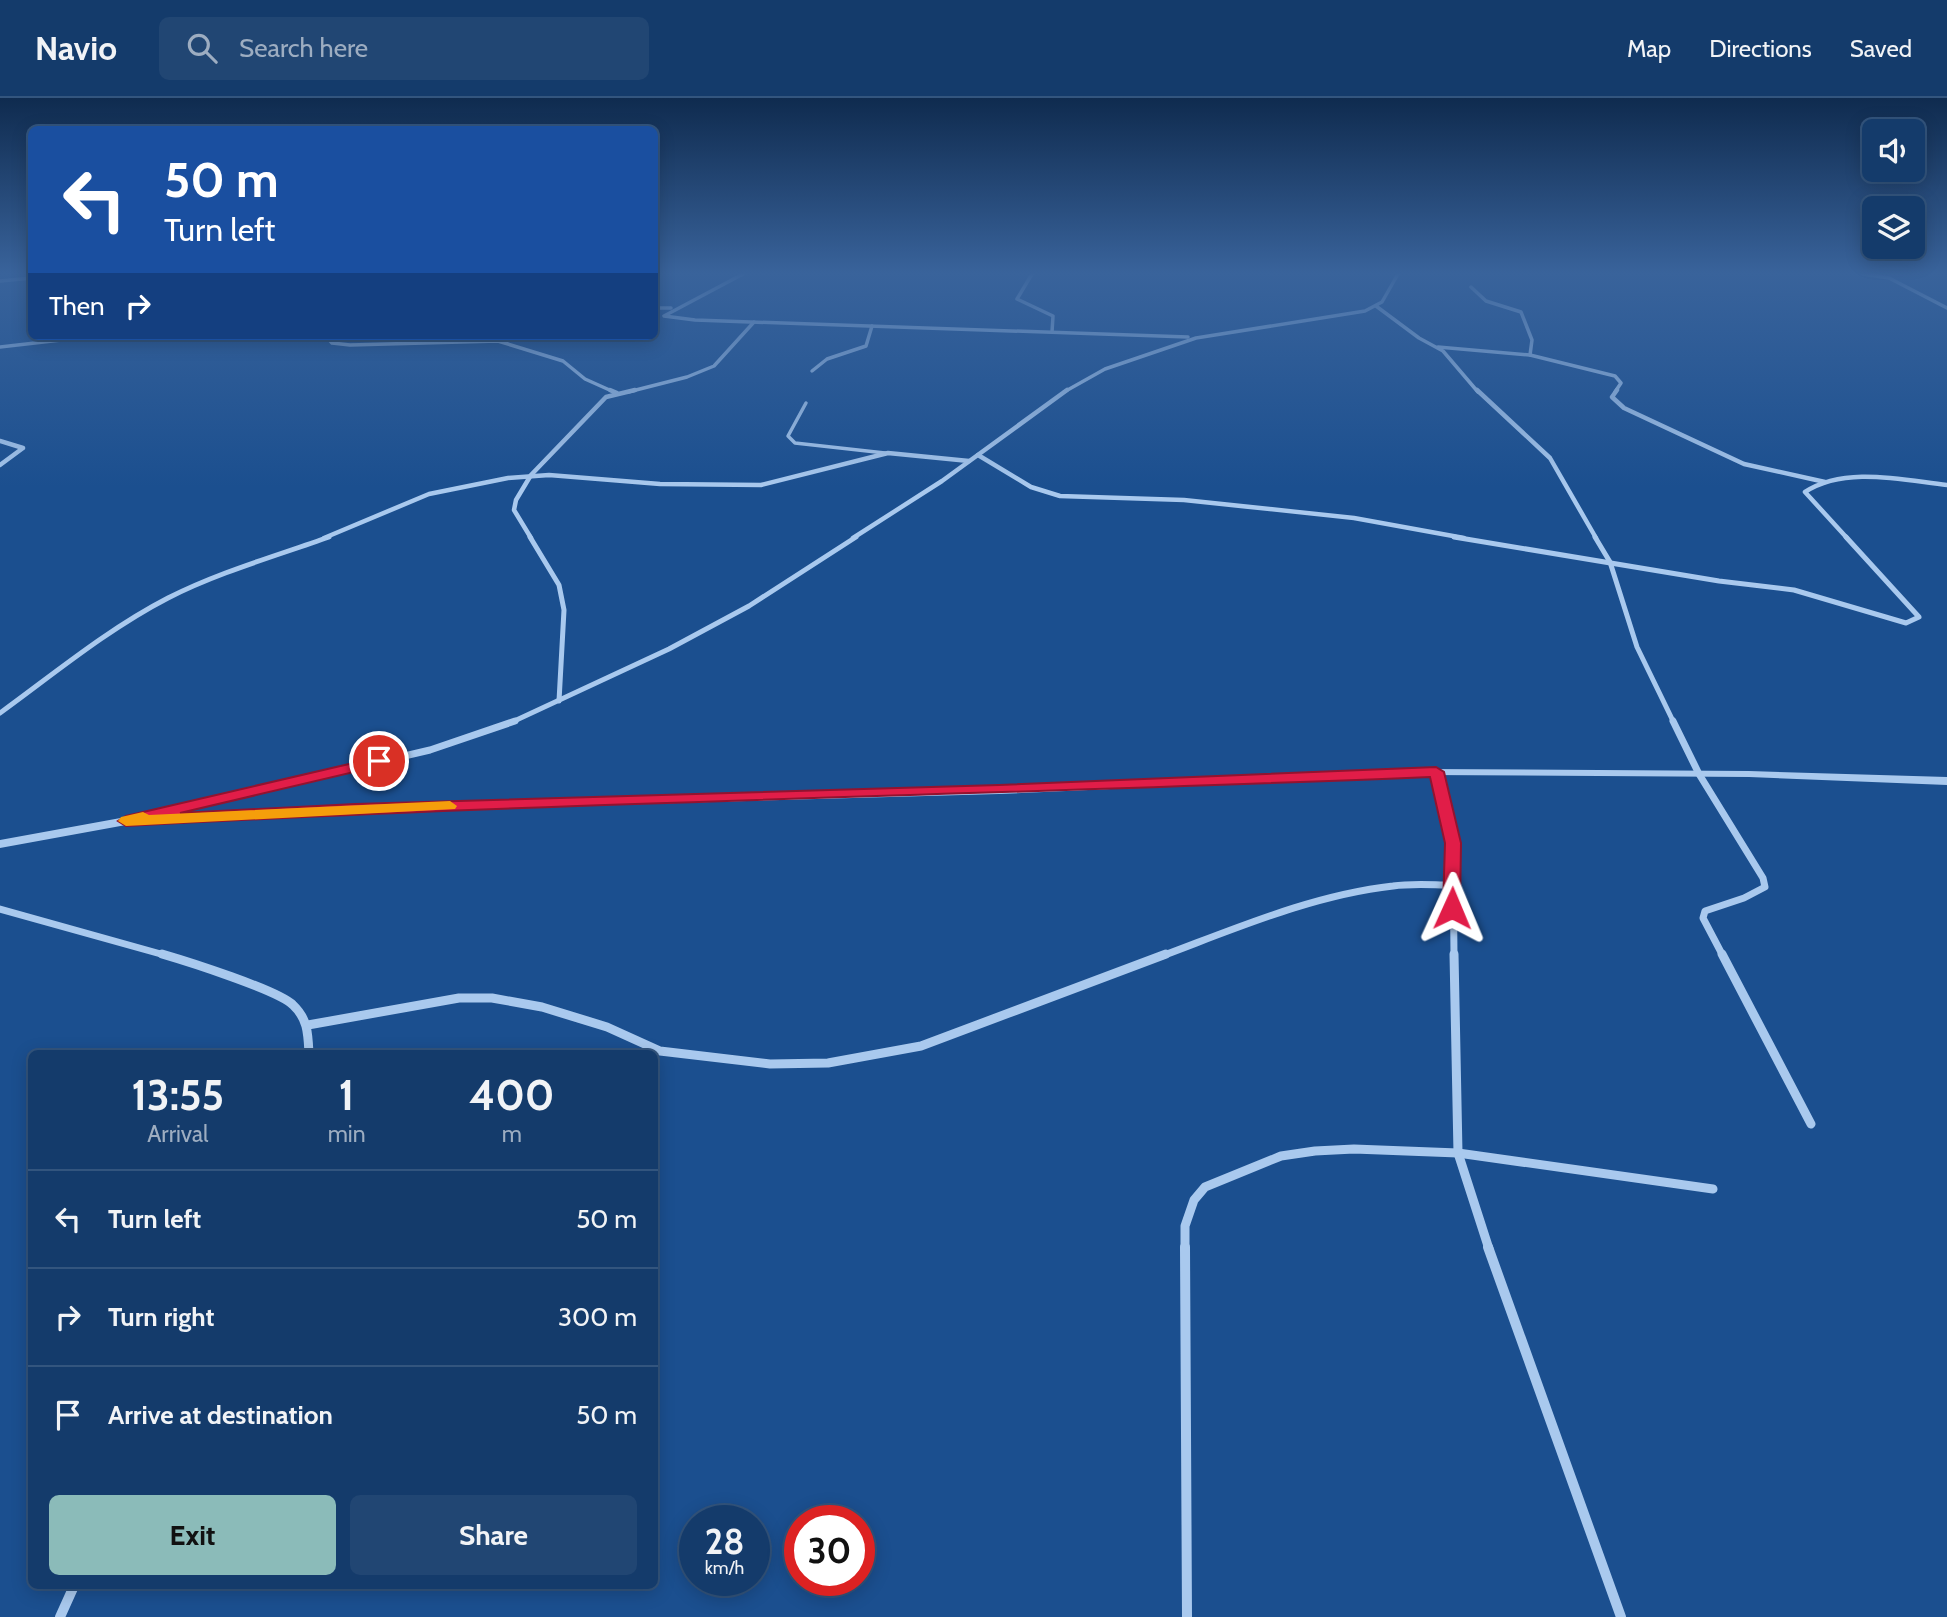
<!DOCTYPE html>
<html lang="en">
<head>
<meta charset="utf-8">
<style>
  body { margin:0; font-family:Cabin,sans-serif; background:#214673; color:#f1f3f6; height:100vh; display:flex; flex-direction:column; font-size:26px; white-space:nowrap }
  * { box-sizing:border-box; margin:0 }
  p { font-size:23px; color:#9dadc1 }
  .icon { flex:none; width:38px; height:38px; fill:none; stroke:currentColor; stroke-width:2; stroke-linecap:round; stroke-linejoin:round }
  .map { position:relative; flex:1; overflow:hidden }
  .details { position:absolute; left:28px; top:952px; width:630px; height:539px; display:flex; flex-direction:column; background:#143b6b; border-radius:10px; box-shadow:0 4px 18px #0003,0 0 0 2px #33557e }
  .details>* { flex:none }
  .banner { position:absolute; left:28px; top:28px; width:630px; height:214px; border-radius:10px; box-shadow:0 4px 18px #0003,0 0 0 2px #33557e; background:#1a4fa0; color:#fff; overflow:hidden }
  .buttons { position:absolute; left:1862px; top:21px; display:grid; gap:14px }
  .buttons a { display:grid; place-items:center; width:63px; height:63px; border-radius:10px; background:#143b6b; box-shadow:0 4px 18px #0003,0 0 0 2px #33557e; font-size:35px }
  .speed { position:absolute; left:679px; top:1407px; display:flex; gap:14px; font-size:35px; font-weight:700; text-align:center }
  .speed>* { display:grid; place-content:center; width:91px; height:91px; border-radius:50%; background:#143b6b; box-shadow:0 4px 18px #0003,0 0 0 2px #33557e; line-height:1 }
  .speed small { font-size:18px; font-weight:400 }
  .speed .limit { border:10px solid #d22; background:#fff; color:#111 }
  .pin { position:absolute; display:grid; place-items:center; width:60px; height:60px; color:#fff; margin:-30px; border:4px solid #fff; border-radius:50%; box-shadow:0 2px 7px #0007 }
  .me { position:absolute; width:77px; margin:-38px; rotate:1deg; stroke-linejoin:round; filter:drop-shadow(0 0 5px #0008) }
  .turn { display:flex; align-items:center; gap:24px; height:147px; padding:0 21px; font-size:32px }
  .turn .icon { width:91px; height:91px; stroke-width:2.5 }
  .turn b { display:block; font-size:49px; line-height:60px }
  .then { display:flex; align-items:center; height:66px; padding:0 21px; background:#0003; gap:14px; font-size:26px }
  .eta { display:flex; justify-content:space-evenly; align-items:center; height:119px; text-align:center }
  .eta b { font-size:42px; font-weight:700; line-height:49px }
  .primary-button { display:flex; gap:14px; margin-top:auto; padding:14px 21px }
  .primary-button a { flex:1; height:80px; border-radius:10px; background:#8bbbb9; color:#111; font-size:28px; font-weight:700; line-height:80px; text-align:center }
  .primary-button a+a { background:#214673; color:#f1f3f6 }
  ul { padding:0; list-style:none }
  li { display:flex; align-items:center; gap:21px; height:98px; padding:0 21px; border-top:2px solid #33557e }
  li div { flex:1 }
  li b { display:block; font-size:26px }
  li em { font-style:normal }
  header { display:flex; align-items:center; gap:42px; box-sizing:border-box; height:98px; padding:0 35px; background:#143b6b; border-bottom:2px solid #33557e }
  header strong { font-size:33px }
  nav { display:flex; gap:38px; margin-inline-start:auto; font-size:24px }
  .search { width:490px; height:63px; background:#214673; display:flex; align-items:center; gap:18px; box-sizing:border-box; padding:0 24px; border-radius:10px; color:#9dadc1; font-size:26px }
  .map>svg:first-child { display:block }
</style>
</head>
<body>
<header>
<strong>Navio</strong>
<div class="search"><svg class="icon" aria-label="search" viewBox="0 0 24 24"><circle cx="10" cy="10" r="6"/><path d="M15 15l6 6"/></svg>Search here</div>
<nav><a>Map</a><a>Directions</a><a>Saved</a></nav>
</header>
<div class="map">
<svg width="1947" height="1519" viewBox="0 0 1947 1519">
  <rect width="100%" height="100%" fill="#1b4f8f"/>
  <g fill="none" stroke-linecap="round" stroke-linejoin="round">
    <!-- service -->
    <polyline stroke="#a9c9ee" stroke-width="3.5" points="806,305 788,338 795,345 885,355"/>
    <!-- minor-far5 -->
    <g stroke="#a9c9ee" stroke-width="3.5">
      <polyline points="743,176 664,218 695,222 1188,239"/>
      <polyline points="1032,176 1017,201 1053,218 1052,234"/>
      <polyline points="1863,176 1889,180 1947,210"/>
      <polyline points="0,183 32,180"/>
      <polyline points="1471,189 1486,203 1521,214 1532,242 1530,257"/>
      <polyline points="1376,208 1419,240 1443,253 1478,294"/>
      <polyline points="654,210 671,210"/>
      <polyline points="109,238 173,238"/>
      <polyline points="326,238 332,245 350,247 498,243 563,263 585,281 614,294"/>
      <polyline points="0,249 96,238"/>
      <polyline points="1438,249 1530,257 1615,278 1621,285 1615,294"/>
      <polyline points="812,273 827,261 866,248 872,228"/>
      <polyline points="628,294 687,279 714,268 754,224"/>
      <polyline points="1064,294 1105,271 1196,240 1365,213 1382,204 1398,176"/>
    </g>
    <!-- minor-far4 -->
    <g stroke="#a9c9ee" stroke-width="4.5">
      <polyline points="610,292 617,295"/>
      <polyline points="1477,292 1550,360 1596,440"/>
      <polyline points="1617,292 1612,299 1624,310 1744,366 1825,384"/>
      <polyline points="0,343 23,350 0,367"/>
      <polyline points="978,357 1031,389 1060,398 1184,402 1354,420 1464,440"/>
      <polyline points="324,440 429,396 508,380 549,377 660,386 761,387 888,355 969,363"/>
      <polyline points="531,440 514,412 516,402 531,377 606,299 635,292"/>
      <polyline points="853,440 942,383 1067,292"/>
      <path d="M 1847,440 L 1805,394 C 1845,368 1902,382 1947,387"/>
    </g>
    <!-- minor-far3 -->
    <g stroke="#a9c9ee" stroke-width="5">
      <polyline points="530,439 559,487 564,512 559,603"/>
      <polyline points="1454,439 1719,483 1794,492 1906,525 1919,519 1846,439"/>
      <polyline points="1595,439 1610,464 1637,549 1674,625"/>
      <path d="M 0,615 C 55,575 108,531 168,500 C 219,474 276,458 329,439"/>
      <polyline points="510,625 669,551 749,508 856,439"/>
    </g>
    <!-- minor-far2 -->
    <g stroke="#a9c9ee" stroke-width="7">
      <polyline points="1673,623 1699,676 1763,780 1765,789 1744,800 1705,813 1703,820 1723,858"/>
      <polyline points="1436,674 1453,745 1454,858"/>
      <polyline points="140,720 430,652 515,623"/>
      <polyline points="0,811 168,858"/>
      <path d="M 1162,858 C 1237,830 1313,797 1393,788 C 1412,785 1433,787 1452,787"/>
    </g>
    <!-- minor-far1 -->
    <g stroke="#a9c9ee" stroke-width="9">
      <path d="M 162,856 C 186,863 278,892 293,907 C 308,921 308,936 309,956"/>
      <polyline points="1454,856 1458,1055 1489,1151"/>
      <polyline points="1722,856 1811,1026"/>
      <polyline points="308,927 459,900 492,900 542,909 607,929 660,953 770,966 828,965 921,948 1166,856"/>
      <polyline points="1185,1151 1185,1128 1194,1102 1205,1089 1281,1058 1315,1053 1354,1051 1458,1055 1713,1091"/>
    </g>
    <!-- minor -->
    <g stroke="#a9c9ee" stroke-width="10">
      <polyline points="1185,1149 1187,1519"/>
      <polyline points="1488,1149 1621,1519"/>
      <polyline points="60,1519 74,1488"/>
    </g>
    <!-- tertiary -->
    <polygon fill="#a9c9ee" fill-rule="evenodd" points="1426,671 1749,673 1947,679 1947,687 1749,679 1426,677 999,696 355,714 126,727 0,750 0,742 126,719 355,706 999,688"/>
  </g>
  <!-- sky -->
  <linearGradient id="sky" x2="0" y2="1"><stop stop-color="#0f2b4f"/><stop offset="0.45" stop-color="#39639b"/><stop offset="1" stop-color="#39639b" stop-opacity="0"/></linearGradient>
  <rect width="1947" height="389" fill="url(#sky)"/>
  <!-- route -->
  <path fill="#e11d48" stroke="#92132f" stroke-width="2" d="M 379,659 L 386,663 L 384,667 L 180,715 L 355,706 L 999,687 L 1436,669 L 1444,674 L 1461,745 L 1460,810 L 1452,816 L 1443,810 L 1445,745 L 1430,679 C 995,697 560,704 126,728 L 118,723 L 126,718 Z"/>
  <!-- slow -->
  <polygon fill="#f59e0b" points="450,703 457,708 455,711 126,728 118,723 121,719 143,714 149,717"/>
</svg>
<div class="buttons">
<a><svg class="icon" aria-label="sound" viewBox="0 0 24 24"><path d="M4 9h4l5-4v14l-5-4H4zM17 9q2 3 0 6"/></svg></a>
<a><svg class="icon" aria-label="layers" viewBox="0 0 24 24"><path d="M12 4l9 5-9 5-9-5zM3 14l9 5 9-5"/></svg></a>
</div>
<div class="speed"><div>28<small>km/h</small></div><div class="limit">30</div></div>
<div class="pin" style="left:379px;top:663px;background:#d93025"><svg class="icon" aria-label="arrive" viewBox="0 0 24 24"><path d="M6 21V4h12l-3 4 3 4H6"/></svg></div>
<svg class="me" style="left:1452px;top:810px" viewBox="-20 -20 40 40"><path d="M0-17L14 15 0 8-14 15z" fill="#e11d48" stroke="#fff" stroke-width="4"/></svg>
<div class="banner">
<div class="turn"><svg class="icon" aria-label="left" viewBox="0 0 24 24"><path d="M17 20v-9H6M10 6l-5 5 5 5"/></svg><div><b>50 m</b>Turn left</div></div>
<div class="then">Then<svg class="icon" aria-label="right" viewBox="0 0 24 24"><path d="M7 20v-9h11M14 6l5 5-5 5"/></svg></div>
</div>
<section class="details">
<div class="eta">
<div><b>13:55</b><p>Arrival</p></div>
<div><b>1</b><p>min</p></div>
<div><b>400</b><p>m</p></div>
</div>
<ul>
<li><svg class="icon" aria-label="left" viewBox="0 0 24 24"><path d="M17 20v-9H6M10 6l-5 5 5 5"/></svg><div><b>Turn left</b></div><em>50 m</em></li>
<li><svg class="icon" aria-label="right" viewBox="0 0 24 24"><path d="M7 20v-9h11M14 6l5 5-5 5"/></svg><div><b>Turn right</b></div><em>300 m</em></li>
<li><svg class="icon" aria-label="arrive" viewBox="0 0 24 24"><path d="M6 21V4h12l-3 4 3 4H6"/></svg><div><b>Arrive at destination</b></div><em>50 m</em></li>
</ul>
<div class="primary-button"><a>Exit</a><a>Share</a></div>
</section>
</div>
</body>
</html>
